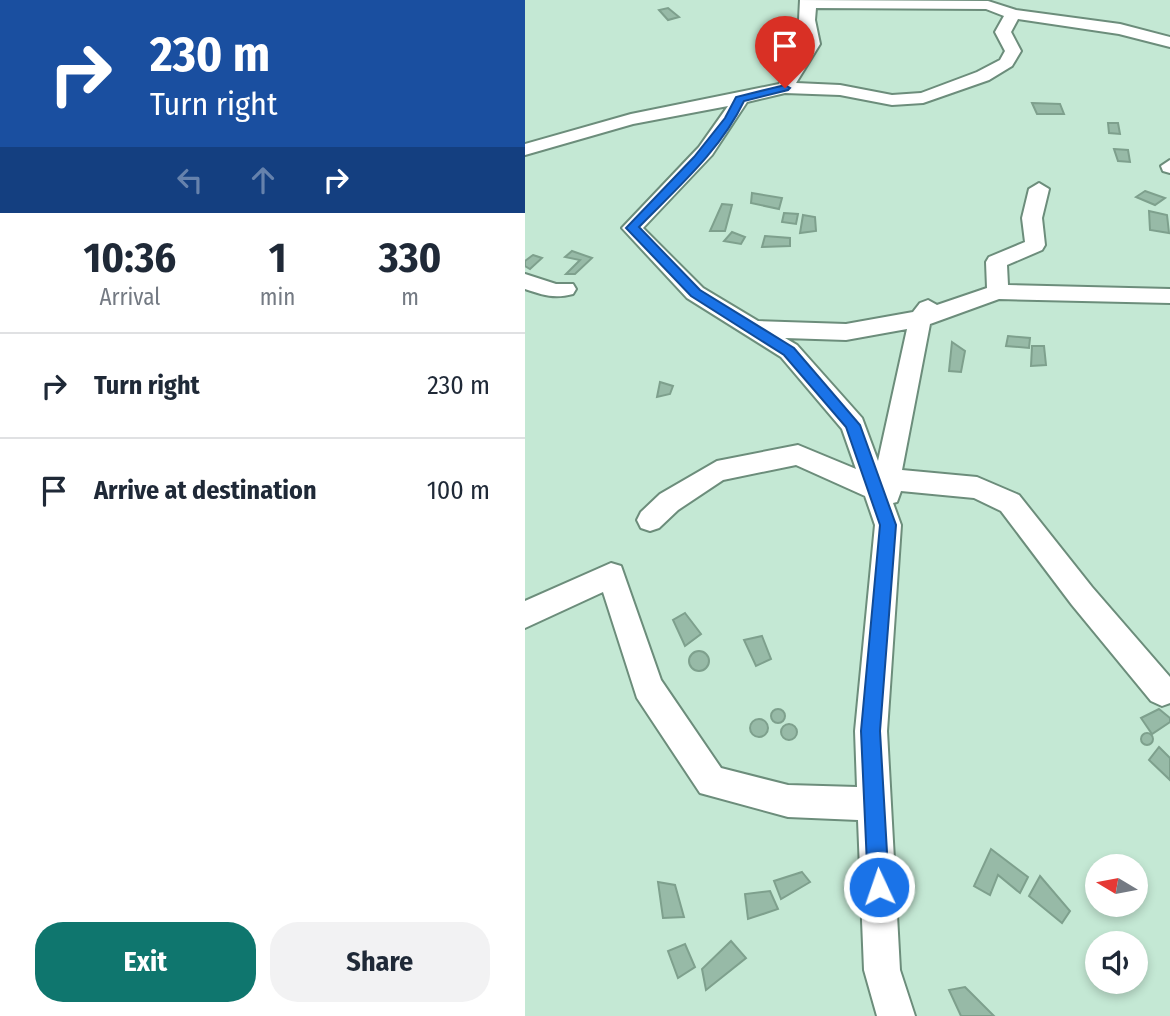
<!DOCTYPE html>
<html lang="en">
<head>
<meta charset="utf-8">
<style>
  body { margin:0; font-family:"Fira Sans Condensed",sans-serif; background:#f2f2f3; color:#1f2937; height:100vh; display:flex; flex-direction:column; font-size:26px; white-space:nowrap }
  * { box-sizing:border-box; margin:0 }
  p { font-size:23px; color:#747a83 }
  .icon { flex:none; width:38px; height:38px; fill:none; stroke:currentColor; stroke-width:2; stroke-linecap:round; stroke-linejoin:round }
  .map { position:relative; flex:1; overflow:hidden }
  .side { display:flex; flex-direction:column; background:#fff; width:525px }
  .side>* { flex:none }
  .hud { background:#1a4fa0; color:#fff; overflow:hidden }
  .needle { width:46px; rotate:280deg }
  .tools { position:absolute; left:560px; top:854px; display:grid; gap:14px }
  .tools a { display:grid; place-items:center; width:63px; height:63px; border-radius:50%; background:#fff; box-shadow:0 4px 10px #0003; font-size:35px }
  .pin { position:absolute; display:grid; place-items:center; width:60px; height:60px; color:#fff; margin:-72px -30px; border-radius:50% 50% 50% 0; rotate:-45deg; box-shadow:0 0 7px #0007 }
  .pin .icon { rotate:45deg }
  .me { position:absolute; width:77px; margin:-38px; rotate:357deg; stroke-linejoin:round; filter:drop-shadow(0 0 5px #0008) }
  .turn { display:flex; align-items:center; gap:24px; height:147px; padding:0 35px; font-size:32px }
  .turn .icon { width:91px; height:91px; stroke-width:2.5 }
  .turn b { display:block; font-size:49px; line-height:60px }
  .lanes { display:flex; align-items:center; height:66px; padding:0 35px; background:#0003; justify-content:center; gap:35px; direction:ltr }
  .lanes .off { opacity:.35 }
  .eta { display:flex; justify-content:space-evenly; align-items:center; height:119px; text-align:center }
  .eta b { font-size:42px; font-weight:700; line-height:49px }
  .cta { display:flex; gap:14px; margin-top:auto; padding:14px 35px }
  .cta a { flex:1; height:80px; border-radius:28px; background:#0f766e; color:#fff; font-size:28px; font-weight:700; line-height:80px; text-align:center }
  .cta a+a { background:#f2f2f3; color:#1f2937 }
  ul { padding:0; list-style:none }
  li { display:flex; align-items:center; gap:21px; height:105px; padding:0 35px; border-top:2px solid #e0e1e3 }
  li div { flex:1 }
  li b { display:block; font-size:26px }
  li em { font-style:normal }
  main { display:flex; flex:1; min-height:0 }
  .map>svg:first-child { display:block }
</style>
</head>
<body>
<main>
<section class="side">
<div class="hud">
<div class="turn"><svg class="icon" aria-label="right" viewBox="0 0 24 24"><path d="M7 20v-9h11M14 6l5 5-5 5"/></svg><div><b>230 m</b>Turn right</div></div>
<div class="lanes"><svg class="icon off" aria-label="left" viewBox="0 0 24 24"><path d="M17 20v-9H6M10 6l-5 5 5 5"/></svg><svg class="icon off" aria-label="ahead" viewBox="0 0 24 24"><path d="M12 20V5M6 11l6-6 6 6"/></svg><svg class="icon" aria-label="right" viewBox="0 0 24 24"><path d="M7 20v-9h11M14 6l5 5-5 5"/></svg></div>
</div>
<div class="eta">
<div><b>10:36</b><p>Arrival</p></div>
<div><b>1</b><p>min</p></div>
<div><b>330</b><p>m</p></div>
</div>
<ul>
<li><svg class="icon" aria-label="right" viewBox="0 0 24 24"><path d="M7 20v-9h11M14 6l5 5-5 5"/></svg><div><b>Turn right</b></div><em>230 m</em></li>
<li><svg class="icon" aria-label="arrive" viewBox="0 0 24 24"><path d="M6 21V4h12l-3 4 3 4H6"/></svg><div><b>Arrive at destination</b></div><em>100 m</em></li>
</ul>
<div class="cta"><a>Exit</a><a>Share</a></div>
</section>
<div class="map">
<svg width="645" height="1016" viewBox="0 0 645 1016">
  <rect width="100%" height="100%" fill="#c4e8d4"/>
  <!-- building -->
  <g fill="#97baa7" stroke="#7ea08d" stroke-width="2">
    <polygon points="143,8 154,17 143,20 134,10"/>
    <polygon points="507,103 535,104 539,114 512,114"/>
    <polygon points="583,123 593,123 595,134 584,133"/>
    <polygon points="589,149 603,150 605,162 593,161"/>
    <polygon points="620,191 640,198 630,205 611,197"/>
    <polygon points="227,193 257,198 254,209 226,203"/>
    <polygon points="197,204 207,205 200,231 185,231"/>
    <polygon points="624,211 642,215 644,233 625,230"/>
    <polygon points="259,213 273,214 271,224 257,222"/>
    <polygon points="278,215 290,217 291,231 275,233"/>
    <polygon points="207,232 220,237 216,244 199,241"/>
    <polygon points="240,236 265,238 265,246 237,247"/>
    <polygon points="47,251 67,258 50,274 41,274 55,260 40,257"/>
    <polygon points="8,255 17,258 5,269 0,266 0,261"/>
    <polygon points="483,336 505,338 504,348 481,346"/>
    <polygon points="427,342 440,351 436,372 424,371"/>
    <polygon points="507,346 519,346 521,365 506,366"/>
    <polygon points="135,382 148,386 145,394 132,397"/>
    <polygon points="160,613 176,634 160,646 148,620"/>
    <polygon points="237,636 246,659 231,666 219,640"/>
    <circle cx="174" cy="661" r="10"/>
    <polygon points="634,709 645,718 645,722 627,734 616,718"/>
    <circle cx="253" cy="716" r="7"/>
    <circle cx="234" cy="728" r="9"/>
    <circle cx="264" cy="732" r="8"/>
    <circle cx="622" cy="739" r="6"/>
    <polygon points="634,747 645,758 645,780 624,760"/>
    <polygon points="466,849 503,877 495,893 473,875 465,895 449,886"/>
    <polygon points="277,872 285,882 256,899 249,881"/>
    <polygon points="515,876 545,911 537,923 504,896"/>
    <polygon points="133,882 150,885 159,917 138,918"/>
    <polygon points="245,891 253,909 223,919 220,894"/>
    <polygon points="206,941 221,958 181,990 177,969"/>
    <polygon points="160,944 170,967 153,978 143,951"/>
    <polygon points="440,987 469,1016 436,1016 424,990"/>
  </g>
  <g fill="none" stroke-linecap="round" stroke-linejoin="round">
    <!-- street casing -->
    <g stroke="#6c8d7b" stroke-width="4">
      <g id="street">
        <path d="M 275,0 L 463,1 L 491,10 L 595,24 L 645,37 L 645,47 L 594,34 L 493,19 L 486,32 L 496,51 L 487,66 L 464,80 L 398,103 L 367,105 L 315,95 L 260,93 L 222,102 L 187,155 L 118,228 L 178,288 L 233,321 L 321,324 L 388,312 L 395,303 L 403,300 L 412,305 L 462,288 L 461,262 L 464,257 L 500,242 L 497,218 L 504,189 L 514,183 L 524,189 L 517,218 L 520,245 L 517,250 L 482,265 L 483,285 L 645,289 L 645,303 L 474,299 L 405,324 L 377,470 L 452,477 L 494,495 L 567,587 L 645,677 L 645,703 L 637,706 L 626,701 L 547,605 L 476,511 L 449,498 L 376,491 L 372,502 L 368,503 L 376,525 L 362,731 L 375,970 L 390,1016 L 352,1016 L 339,970 L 333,820 L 263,817 L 175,793 L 112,698 L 78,592 L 0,628 L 0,601 L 86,563 L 96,566 L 136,680 L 196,768 L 263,785 L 332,787 L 330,731 L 350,525 L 340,496 L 271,465 L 198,480 L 153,510 L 134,528 L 125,531 L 116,528 L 112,520 L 116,512 L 135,494 L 192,461 L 273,445 L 331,469 L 317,429 L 256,357 L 162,298 L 97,228 L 174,147 L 203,106 L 108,124 L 0,155 L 0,144 L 106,114 L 254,84 L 279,44 L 274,20 ZM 291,8 L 461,9 L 479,16 L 470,32 L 480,51 L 475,60 L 452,72 L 396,93 L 367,95 L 315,85 L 271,83 L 295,44 L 290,20 ZM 382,329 L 353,461 L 337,418 L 272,345 L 260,338 L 321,340 Z"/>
        <polygon points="645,160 645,173 638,171 636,166"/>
        <path d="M 0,274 L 31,284 L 48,284 L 51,289 L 48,294 C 29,299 18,295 0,289 Z"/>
      </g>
    </g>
    <!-- street -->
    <use href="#street" fill="#fff" fill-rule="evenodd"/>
  </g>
  <!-- route -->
  <path fill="#1a73e8" stroke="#114b97" stroke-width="2" d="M 260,85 L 265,88 L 263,90 L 219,101 C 196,150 151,189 114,227 L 175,290 L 269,348 L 335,425 L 371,525 L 355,731 L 364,887 L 361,895 L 354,898 L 346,895 L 343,887 L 336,731 L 355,525 L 321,427 L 259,355 L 166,296 L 101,228 L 169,157 L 200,118 L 211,97 Z"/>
</svg>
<div class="tools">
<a><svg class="needle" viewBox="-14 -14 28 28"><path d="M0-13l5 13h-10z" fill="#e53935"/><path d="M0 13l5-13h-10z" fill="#747a83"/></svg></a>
<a><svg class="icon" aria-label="sound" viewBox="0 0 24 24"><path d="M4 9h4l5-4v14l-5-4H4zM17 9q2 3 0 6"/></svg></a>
</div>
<div class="pin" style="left:260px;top:88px;background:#d93025"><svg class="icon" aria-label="arrive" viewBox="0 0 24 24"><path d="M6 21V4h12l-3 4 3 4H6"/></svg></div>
<svg class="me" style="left:354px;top:887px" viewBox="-20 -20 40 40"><circle r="17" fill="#1a73e8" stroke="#fff" stroke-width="3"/><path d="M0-11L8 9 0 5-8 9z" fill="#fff"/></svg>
</div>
</main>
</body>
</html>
